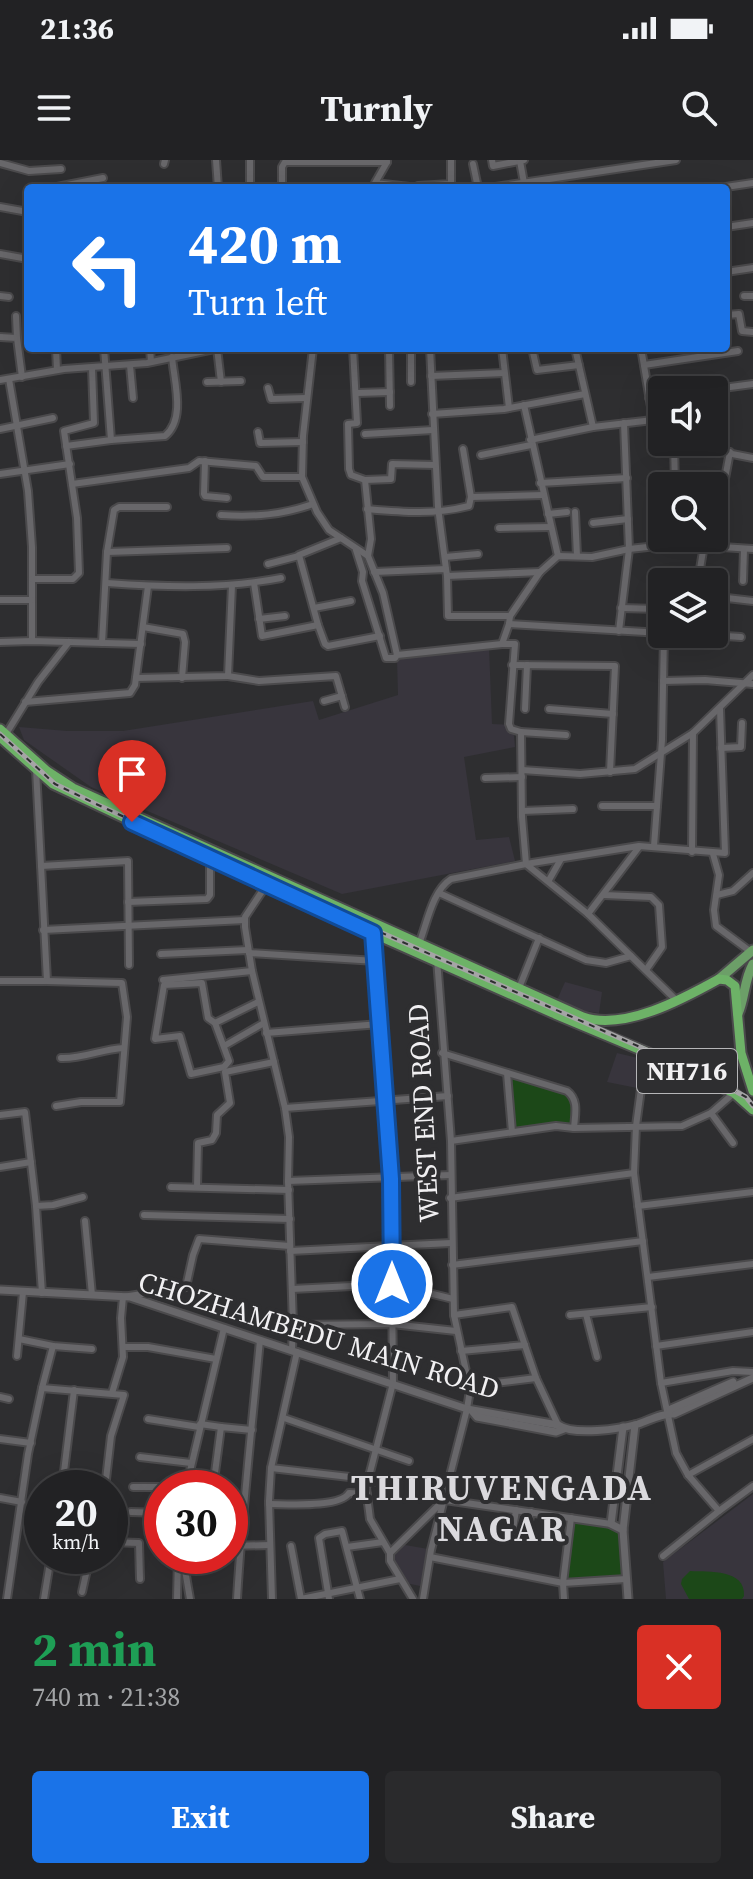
<!DOCTYPE html>
<html lang="en">
<head>
<meta charset="utf-8">
<style>
  body { margin:0; font-family:"Source Serif 4",serif; background:#2a2a2c; color:#f1f3f6; height:100vh; display:flex; flex-direction:column; font-size:30px; white-space:nowrap }
  * { box-sizing:border-box; margin:0 }
  p { font-size:26px; color:#a2a4a6 }
  .icon { flex:none; width:44px; height:44px; fill:none; stroke:currentColor; stroke-width:2; stroke-linecap:round; stroke-linejoin:round }
  .map { position:relative; height:1439px; overflow:hidden }
  .sheet { display:flex; flex-direction:column; background:#222224; flex:1 }
  .sheet>* { flex:none }
  .banner { position:absolute; left:24px; top:24px; width:706px; height:168px; border-radius:8px; box-shadow:0 8px 32px #0002,0 0 0 2px #3f3f41; background:#1a73e8; color:#fff; overflow:hidden }
  .controls { position:absolute; left:648px; top:216px; display:grid; gap:16px }
  .controls a { display:grid; place-items:center; width:80px; height:80px; border-radius:8px; background:#222224; box-shadow:0 8px 32px #0002,0 0 0 2px #3f3f41; font-size:40px }
  .speed { position:absolute; left:24px; top:1310px; display:flex; gap:16px; font-size:40px; font-weight:700; text-align:center }
  .speed>* { display:grid; place-content:center; width:104px; height:104px; border-radius:50%; background:#222224; box-shadow:0 8px 32px #0002,0 0 0 2px #3f3f41; line-height:1 }
  .speed small { font-size:20px; font-weight:400 }
  .speed .limit { border:12px solid #d22; background:#fff; color:#111 }
  .pin { position:absolute; display:grid; place-items:center; width:68px; height:68px; color:#fff; margin:-82px -34px; border-radius:50% 50% 50% 0; rotate:-45deg; box-shadow:0 0 8px #0007 }
  .pin .icon { rotate:45deg }
  .me { position:absolute; width:88px; margin:-44px; rotate:0deg; stroke-linejoin:round; filter:drop-shadow(0 0 6px #0008) }
  .turn { display:flex; align-items:center; gap:28px; height:168px; padding:0 32px; font-size:36px }
  .turn .icon { width:104px; height:104px; stroke-width:2.5 }
  .turn b { display:block; font-size:56px; line-height:68px }
  .round { display:grid; place-items:center; flex:none; width:84px; height:84px; border-radius:8px; background:#2a2a2c }
  .overview { display:flex; align-items:center; justify-content:space-between; height:136px; padding:0 32px }
  h1 { font-size:48px; font-weight:700; line-height:60px; color:#1e9e55 }
  .cta { display:flex; gap:16px; margin-top:auto; padding:16px 32px }
  .cta a { flex:1; height:92px; border-radius:8px; background:#1a73e8; color:#fff; font-size:32px; font-weight:700; line-height:92px; text-align:center }
  .cta a+a { background:#2a2a2c; color:#f1f3f6 }
  .status { display:flex; justify-content:space-between; align-items:center; height:56px; padding:0 40px; background:#222224; direction:ltr }
  .status svg { height:22px; fill:currentColor }
  header { display:flex; justify-content:space-between; align-items:center; height:104px; padding:0 32px; background:#222224; font-size:36px; font-weight:700 }
  .map>svg:first-child { display:block }
</style>
</head>
<body>
<div class="status"><b>21:36</b><svg viewBox="0 0 49 12"><path d="M0 12V9h3v3zM5 12V6h3v6zM10 12V3h3v9zM15 12V0h3v12zM26 1h20v11H26zM47 4h2v5h-2z"/></svg></div>
<header><svg class="icon" aria-label="menu" viewBox="0 0 24 24"><path d="M4 6h16M4 12h16M4 18h16"/></svg>Turnly<svg class="icon" aria-label="search" viewBox="0 0 24 24"><circle cx="10" cy="10" r="6"/><path d="M15 15l6 6"/></svg></header>
<div class="map">
<svg width="753" height="1439" viewBox="0 0 753 1439">
  <rect width="100%" height="100%" fill="#2e2e30"/>
  <!-- built -->
  <g fill="#38353d">
    <polygon points="489,487 492,564 513,565 515,587 464,597 476,680 509,677 515,701 342,734 91,627 24,580 19,567 67,571 123,571 313,541 319,560 398,535 397,499"/>
    <polygon points="565,822 602,832 599,853 579,850 557,840"/>
    <polygon points="617,893 642,899 637,928 607,922"/>
    <polygon points="753,1334 753,1439 666,1439 663,1402"/>
    <polygon points="405,1385 428,1389 420,1426 406,1423 392,1398"/>
  </g>
  <!-- green -->
  <g fill="#1c4818">
    <polygon points="509,915 571,936 574,944 573,966 513,970"/>
    <polygon points="572,1360 610,1366 622,1372 624,1417 565,1421"/>
    <path d="M 690,1411 C 709,1412 746,1409 744,1436 L 742,1439 L 689,1439 L 681,1424 L 682,1419 Z"/>
  </g>
  <g fill="none" stroke-linecap="round" stroke-linejoin="round">
    <!-- minor casing -->
    <g stroke="#4b4a4c" stroke-width="10">
      <g id="minor">
        <polyline points="216,0 218,28"/>
        <polyline points="250,0 250,28"/>
        <polyline points="492,0 493,6 524,0"/>
        <polyline points="520,1 524,23"/>
        <polyline points="387,2 375,23 418,28"/>
        <polyline points="0,3 29,11 61,9"/>
        <polyline points="164,4 165,0"/>
        <polyline points="473,4 478,28"/>
        <polyline points="418,26 451,24 451,0"/>
        <polyline points="52,28 103,18"/>
        <polyline points="282,28 282,7 285,2 387,2"/>
        <polyline points="489,28 676,0"/>
        <polyline points="719,28 753,23"/>
        <polyline points="0,47 28,52"/>
        <polyline points="726,67 753,63"/>
        <polyline points="0,94 28,99"/>
        <polyline points="726,112 753,108"/>
        <polyline points="0,136 9,137"/>
        <polyline points="744,136 753,136"/>
        <polyline points="726,155 739,154 742,171 753,172"/>
        <polyline points="16,156 17,178"/>
        <polyline points="0,177 17,178 22,217"/>
        <polyline points="56,188 57,210"/>
        <polyline points="150,188 151,202"/>
        <polyline points="217,188 221,222"/>
        <polyline points="313,188 303,276 302,317 317,352 329,370 368,396 383,433 397,495"/>
        <polyline points="353,188 357,263 348,264 349,309 351,315 365,320 371,379 368,396"/>
        <polyline points="389,188 390,246"/>
        <polyline points="411,188 411,222"/>
        <polyline points="430,188 438,347 446,409"/>
        <polyline points="502,188 509,248"/>
        <polyline points="532,188 537,210 579,205"/>
        <polyline points="575,188 593,267"/>
        <polyline points="641,188 656,276 662,279"/>
        <polyline points="130,205 133,238"/>
        <polyline points="644,205 738,191"/>
        <polyline points="431,216 504,213"/>
        <polyline points="9,219 28,331 32,387 32,481"/>
        <polyline points="0,220 64,209 147,203 219,188"/>
        <polyline points="207,222 241,221"/>
        <polyline points="268,228 271,239 306,238"/>
        <polyline points="708,230 753,224"/>
        <polyline points="357,233 390,232"/>
        <polyline points="649,238 662,236"/>
        <polyline points="524,245 558,396"/>
        <polyline points="432,254 504,249 585,234"/>
        <polyline points="0,269 53,258"/>
        <polyline points="258,272 260,283 303,282"/>
        <polyline points="365,274 433,270"/>
        <path d="M 111,280 L 165,276 C 186,259 174,221 172,197"/>
        <polyline points="530,280 593,267 653,260"/>
        <polyline points="671,282 753,298"/>
        <polyline points="674,283 675,326"/>
        <polyline points="66,286 111,280 104,188"/>
        <polyline points="481,295 531,285"/>
        <polyline points="205,301 204,334 205,336 227,338"/>
        <polyline points="0,314 70,304"/>
        <polyline points="365,320 391,319 392,304 435,305"/>
        <polyline points="540,323 627,318"/>
        <polyline points="72,324 189,308 199,301 256,306 263,317 302,317"/>
        <polyline points="471,337 543,335"/>
        <path d="M 367,349 C 402,352 434,355 469,346 L 471,337 L 463,289"/>
        <polyline points="575,352 577,396"/>
        <polyline points="714,353 717,339 723,329 730,292"/>
        <polyline points="548,354 567,352"/>
        <path d="M 221,355 C 254,357 282,355 313,344"/>
        <polyline points="593,363 628,359"/>
        <polyline points="499,368 551,367"/>
        <polyline points="356,390 363,412 362,421 386,498 395,498 397,495 502,484"/>
        <polyline points="107,392 227,388"/>
        <polyline points="445,397 478,394"/>
        <polyline points="268,404 299,396"/>
        <polyline points="374,412 446,409 447,416 540,412"/>
        <polyline points="447,416 448,456 510,456"/>
        <polyline points="659,418 698,420"/>
        <polyline points="32,419 73,419 79,413 77,358 64,271 94,263 92,208"/>
        <polyline points="698,421 704,385"/>
        <polyline points="743,421 744,389"/>
        <path d="M 107,423 C 164,427 224,429 281,418"/>
        <polyline points="254,423 262,476 318,465 325,484 328,486 380,476"/>
        <polyline points="727,438 753,441"/>
        <polyline points="0,440 32,440"/>
        <polyline points="314,448 351,441"/>
        <polyline points="621,448 658,449"/>
        <polyline points="259,459 285,456"/>
        <polyline points="509,464 662,473"/>
        <polyline points="318,465 299,395 341,378"/>
        <polyline points="143,467 183,474 185,482 182,518"/>
        <polyline points="619,471 629,389 624,263"/>
        <polyline points="694,474 741,477"/>
        <polyline points="0,482 32,481 141,484"/>
        <polyline points="102,483 107,392 114,350 119,347 167,347"/>
        <polyline points="512,505 615,506 610,612"/>
        <polyline points="228,516 259,521 336,516 345,547"/>
        <polyline points="136,518 228,516 232,425"/>
        <polyline points="663,521 705,520 753,524"/>
        <polyline points="324,541 342,536"/>
        <polyline points="25,542 130,533 135,525 148,426"/>
        <polyline points="525,549 527,505"/>
        <polyline points="549,549 613,554"/>
        <polyline points="521,572 566,575"/>
        <polyline points="6,574 38,522 69,482"/>
        <polyline points="721,588 741,587 742,563"/>
        <polyline points="522,610 580,614 635,609 693,573 753,515"/>
        <polyline points="485,618 522,617"/>
        <polyline points="602,646 657,646"/>
        <polyline points="522,651 573,649"/>
        <polyline points="654,686 662,580 664,474"/>
        <polyline points="692,692 693,573"/>
        <polyline points="713,694 719,715 714,750 716,766 751,792"/>
        <polyline points="41,706 128,701 129,805"/>
        <polyline points="549,720 561,699"/>
        <polyline points="267,724 245,757 245,767 252,811 285,948 289,977 288,1021 293,1165 292,1190"/>
        <polyline points="439,733 586,800 606,803 631,796"/>
        <polyline points="604,735 651,737 659,745 662,787 646,810"/>
        <polyline points="717,735 733,731 753,713"/>
        <polyline points="128,742 207,739 210,735 210,697"/>
        <polyline points="588,754 639,687"/>
        <polyline points="43,770 245,760"/>
        <polyline points="374,771 391,1019 393,1223 366,1328 370,1359 390,1393"/>
        <path d="M 419,784 C 427,764 432,731 451,719 L 526,704 L 639,686 L 725,693 L 720,549"/>
        <polyline points="249,793 376,801"/>
        <polyline points="161,794 248,790"/>
        <polyline points="163,820 252,811"/>
        <polyline points="0,821 47,821 36,609"/>
        <polyline points="47,821 122,823 127,857 120,942 81,942 56,946"/>
        <polygon points="202,823 208,858 215,863 229,901 224,907 191,914 180,876 155,879 164,825"/>
        <polyline points="519,828 539,778"/>
        <polyline points="677,841 588,754 526,704 522,657 521,572 511,569 509,564 515,484 502,484 509,464 510,456 540,412 558,396 592,397 629,389 675,384 753,389"/>
        <polyline points="215,863 258,842"/>
        <polyline points="266,873 380,864"/>
        <polyline points="224,886 264,863"/>
        <polyline points="646,892 636,966 634,1013 661,1223 676,1293 688,1315 719,1351 663,1396"/>
        <path d="M 442,893 L 567,931 C 579,940 575,954 574,968"/>
        <path d="M 61,898 C 83,899 101,889 124,888"/>
        <polyline points="507,913 512,972"/>
        <polyline points="285,948 448,936"/>
        <polyline points="711,953 733,983"/>
        <polyline points="0,955 25,952 36,1046"/>
        <polyline points="451,981 556,966 574,968 682,966 711,953 734,933"/>
        <polyline points="0,1007 31,1002"/>
        <polyline points="288,1021 451,1015"/>
        <polyline points="171,1027 289,1030"/>
        <polyline points="197,1027 198,983 212,980 216,973 217,955 230,943 225,912 274,902"/>
        <polyline points="450,1038 634,1013"/>
        <polyline points="638,1046 753,1032"/>
        <polyline points="144,1055 290,1059"/>
        <polyline points="85,1061 92,1135"/>
        <polyline points="290,1091 451,1083"/>
        <polyline points="452,1105 643,1081"/>
        <polyline points="648,1117 753,1104"/>
        <polyline points="292,1129 392,1124 453,1139"/>
        <polyline points="42,1133 36,1046 53,1045 83,1037"/>
        <polyline points="586,1154 597,1197"/>
        <polyline points="454,1155 512,1147 536,1218 558,1265"/>
        <polyline points="570,1155 652,1147"/>
        <polyline points="293,1165 392,1164 456,1171"/>
        <polyline points="19,1179 53,1186 92,1189"/>
        <polyline points="656,1186 753,1172"/>
        <polyline points="123,1187 148,1187 216,1199"/>
        <polyline points="461,1191 525,1185"/>
        <polyline points="17,1196 23,1132"/>
        <polyline points="495,1223 536,1218"/>
        <polyline points="661,1223 733,1211 753,1212"/>
        <polyline points="42,1228 53,1186"/>
        <polyline points="112,1233 123,1197 121,1158 123,1137 186,1127 193,1095 199,1079 290,1086"/>
        <polyline points="0,1237 9,1239"/>
        <polyline points="284,1258 409,1301"/>
        <polyline points="148,1259 199,1267"/>
        <polyline points="200,1264 221,1267"/>
        <polyline points="0,1279 31,1283"/>
        <polyline points="140,1297 191,1303"/>
        <polyline points="271,1308 367,1319 387,1325"/>
        <polyline points="688,1315 753,1279"/>
        <polyline points="133,1327 186,1327"/>
        <polyline points="62,1328 74,1230"/>
        <polyline points="186,1328 224,1168"/>
        <polyline points="213,1328 221,1267 252,1270"/>
        <polyline points="0,1338 22,1342"/>
        <polyline points="445,1340 611,1364"/>
        <path d="M 269,1344 C 287,1344 340,1348 349,1333 L 367,1334"/>
        <polyline points="516,1350 512,1376 525,1379 531,1352"/>
        <polyline points="719,1351 753,1326"/>
        <polyline points="131,1352 162,1353"/>
        <polyline points="110,1382 139,1383 140,1419"/>
        <polyline points="230,1386 270,1385"/>
        <polyline points="291,1386 301,1439 400,1419"/>
        <polyline points="347,1387 383,1382"/>
        <polyline points="178,1396 185,1410 190,1439"/>
        <polyline points="430,1397 563,1423 626,1419"/>
        <polyline points="82,1432 90,1396"/>
        <polyline points="7,1439 28,1294 42,1228 124,1235 111,1276 105,1328"/>
        <polyline points="44,1439 51,1396"/>
        <polyline points="177,1439 178,1396"/>
        <path d="M 237,1439 C 242,1352 252,1266 260,1180"/>
        <polyline points="272,1439 269,1341 271,1308 297,1192"/>
        <polyline points="329,1439 319,1378 325,1374 342,1371 360,1439"/>
        <polyline points="413,1439 390,1401 390,1393 442,1342"/>
        <polyline points="423,1439 431,1390 467,1249 470,1230 454,1155 451,981 437,799"/>
        <polyline points="564,1439 563,1423 571,1358"/>
      </g>
    </g>
    <!-- tertiary casing -->
    <g stroke="#4b4a4c" stroke-width="11">
      <g id="tertiary">
        <path d="M 0,1130 L 130,1137 L 467,1249 L 558,1265 C 574,1276 620,1269 638,1264 C 650,1260 662,1253 674,1254 L 753,1218"/>
        <polyline points="472,1251 477,1257 556,1272 564,1269"/>
        <polyline points="668,1254 671,1249 733,1222"/>
        <polyline points="623,1267 611,1364 623,1370"/>
        <polyline points="628,1439 623,1370 635,1265"/>
      </g>
    </g>
    <!-- primary casing -->
    <g stroke="#4b4a4c" stroke-width="13">
      <g id="primary">
        <polyline points="719,819 753,790"/>
        <path d="M 738,854 C 745,838 744,820 753,804"/>
      </g>
    </g>
    <!-- trunk casing -->
    <g stroke="#4b4a4c" stroke-width="13">
      <g id="trunk">
        <path d="M 0,569 L 47,611 L 73,628 L 583,857 C 624,871 683,839 719,819 L 727,820 L 735,826 L 741,893 L 753,931"/>
        <polyline points="0,577 53,624 305,743 555,854 646,892 734,933 753,950"/>
      </g>
    </g>
    <!-- minor -->
    <use href="#minor" stroke="#68676a" stroke-width="6"/>
    <!-- tertiary -->
    <use href="#tertiary" stroke="#68676a" stroke-width="7"/>
    <!-- primary -->
    <use href="#primary" stroke="#6c9f68" stroke-width="9"/>
    <!-- trunk -->
    <use href="#trunk" stroke="#6db267" stroke-width="9"/>
    <!-- rail casing -->
    <g stroke="#a5a4a6" stroke-width="5">
      <polyline id="rail" points="0,574 55,624 96,644 278,727 717,921 746,937 753,946"/>
    </g>
    <!-- rail -->
    <use href="#rail" stroke="#2e2e30" stroke-width="2" stroke-dasharray="6" stroke-linecap="butt"/>
  </g>
  <g fill="none" stroke-linecap="round" stroke-linejoin="round">
    <!-- route casing -->
    <g stroke="#114b97" stroke-width="20">
      <polyline id="route" points="132,662 373,773 391,1019 392,1124"/>
    </g>
    <!-- route -->
    <use href="#route" stroke="#1a73e8" stroke-width="14"/>
  </g>
  <g text-anchor="middle" stroke-width="8" stroke-linejoin="round" paint-order="stroke">
    <!-- shield labels -->
    <rect fill="#2e2e30" stroke="#b6b6b8" stroke-width="2" x="637" y="889" width="100" height="44" rx="6"/>
    <g font-size="26" font-weight="bold" fill="#f1f0f2">
      <text x="687" y="920">NH716</text>
    </g>
    <!-- street labels -->
    <g font-size="28" fill="#f1f0f2" stroke="#2e2e30">
      <text transform="translate(423 953) rotate(-93)" y="10">WEST END ROAD</text>
      <text transform="translate(319 1175) rotate(17)" y="10">CHOZHAMBEDU MAIN ROAD</text>
    </g>
    <!-- district labels -->
    <g font-size="36" font-weight="bold" letter-spacing="2" fill="#dbdade" stroke="#2e2e30">
      <text x="502" y="1340">THIRUVENGADA<tspan x="502" dy="41">NAGAR</tspan></text>
    </g>
  </g>
</svg>
<div class="controls">
<a><svg class="icon" aria-label="sound" viewBox="0 0 24 24"><path d="M4 9h4l5-4v14l-5-4H4zM17 9q2 3 0 6"/></svg></a>
<a><svg class="icon" aria-label="search" viewBox="0 0 24 24"><circle cx="10" cy="10" r="6"/><path d="M15 15l6 6"/></svg></a>
<a><svg class="icon" aria-label="layers" viewBox="0 0 24 24"><path d="M12 4l9 5-9 5-9-5zM3 14l9 5 9-5"/></svg></a>
</div>
<div class="speed"><div>20<small>km/h</small></div><div class="limit">30</div></div>
<div class="pin" style="left:132px;top:662px;background:#d93025"><svg class="icon" aria-label="arrive" viewBox="0 0 24 24"><path d="M6 21V4h12l-3 4 3 4H6"/></svg></div>
<svg class="me" style="left:392px;top:1124px" viewBox="-20 -20 40 40"><circle r="17" fill="#1a73e8" stroke="#fff" stroke-width="3"/><path d="M0-11L8 9 0 5-8 9z" fill="#fff"/></svg>
<div class="banner">
<div class="turn"><svg class="icon" aria-label="left" viewBox="0 0 24 24"><path d="M17 20v-9H6M10 6l-5 5 5 5"/></svg><div><b>420 m</b>Turn left</div></div>
</div>
</div>
<section class="sheet">
<div class="overview"><div><h1>2 min</h1><p>740 m · 21:38</p></div><a class="round" style="background:#d93025;color:#fff"><svg class="icon" aria-label="close" viewBox="0 0 24 24"><path d="M6 6l12 12M18 6L6 18"/></svg></a></div>
<div class="cta"><a>Exit</a><a>Share</a></div>
</section>
</body>
</html>
